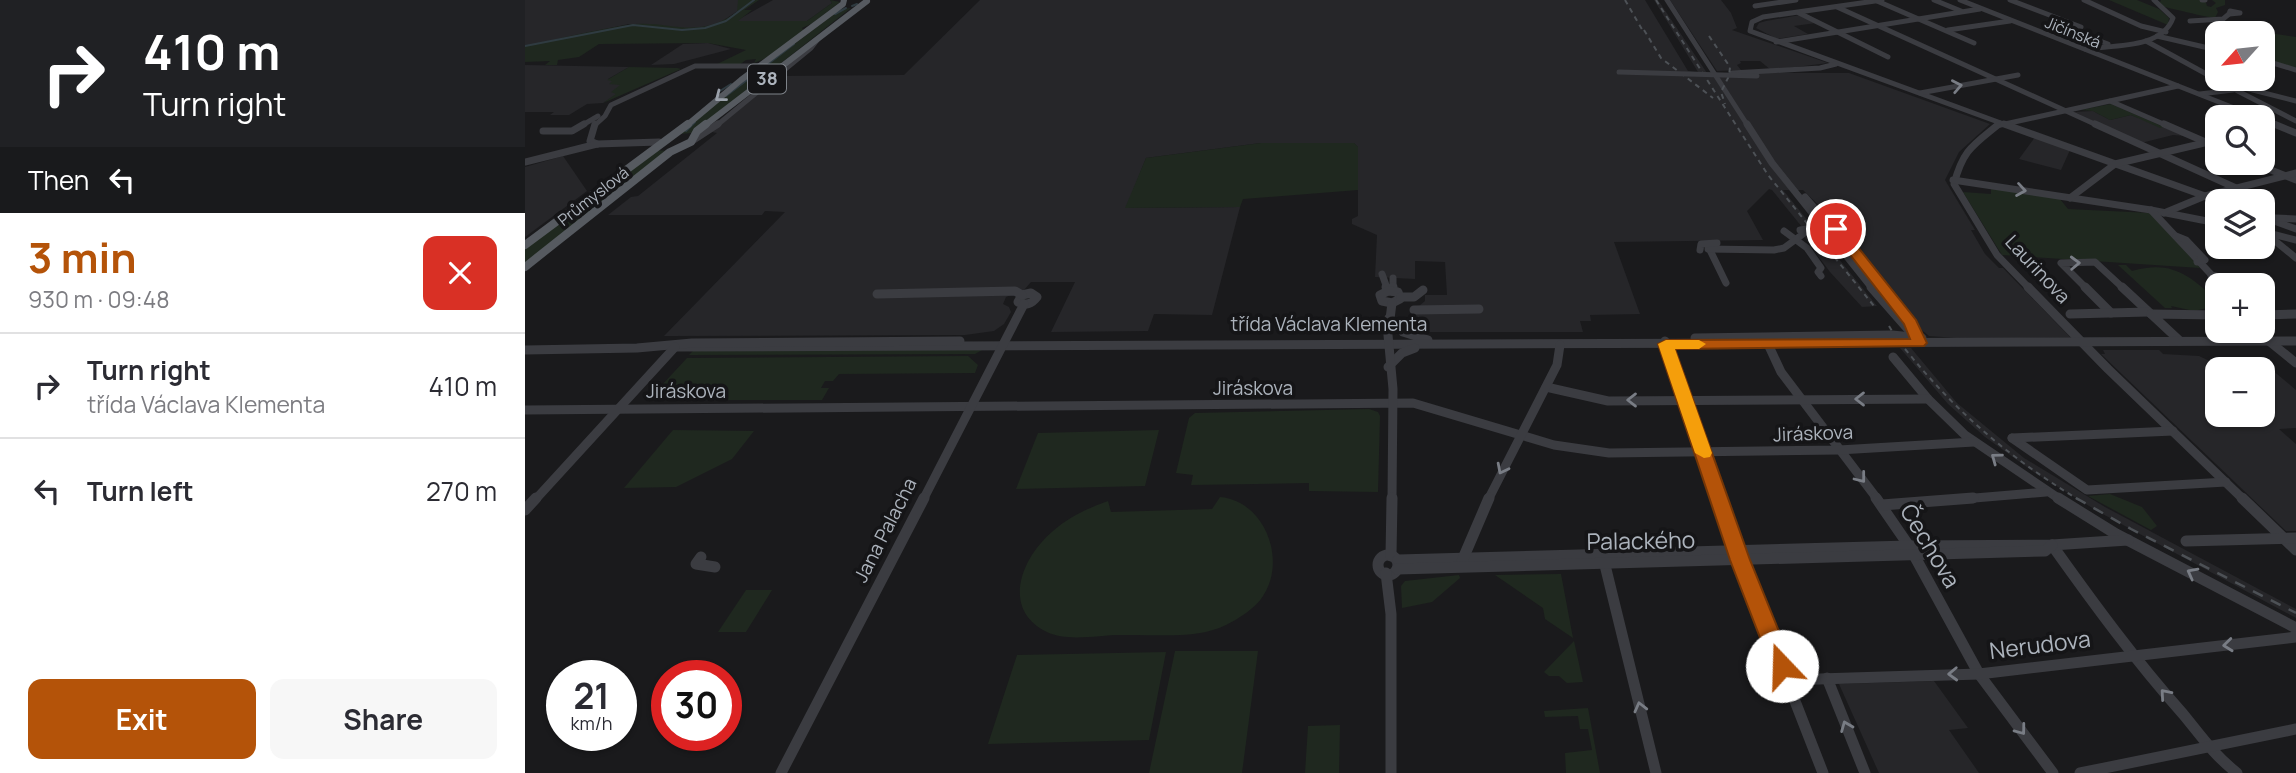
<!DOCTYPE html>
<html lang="en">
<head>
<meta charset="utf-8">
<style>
  body { margin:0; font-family:Manrope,sans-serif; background:#f7f7f7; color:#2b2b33; height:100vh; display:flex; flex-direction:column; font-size:26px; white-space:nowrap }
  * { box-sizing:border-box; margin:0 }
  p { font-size:23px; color:#7c7c81 }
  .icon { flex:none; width:38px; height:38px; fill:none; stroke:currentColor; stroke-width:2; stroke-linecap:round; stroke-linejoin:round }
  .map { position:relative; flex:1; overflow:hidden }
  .side { display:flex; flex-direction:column; background:#fff; width:525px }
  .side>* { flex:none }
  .banner { background:#202124; color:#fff; overflow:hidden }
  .needle { width:46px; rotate:243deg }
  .fabs { position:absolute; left:1680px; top:21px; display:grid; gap:14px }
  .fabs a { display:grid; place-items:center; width:70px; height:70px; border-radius:14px; background:#fff; box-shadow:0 2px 5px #0004; font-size:35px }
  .speed { position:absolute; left:21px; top:660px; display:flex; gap:14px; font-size:35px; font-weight:700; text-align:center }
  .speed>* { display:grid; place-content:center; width:91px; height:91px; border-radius:50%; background:#fff; box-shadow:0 2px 5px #0004; line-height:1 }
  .speed small { font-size:18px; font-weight:400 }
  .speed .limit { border:10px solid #d22; background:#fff; color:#111 }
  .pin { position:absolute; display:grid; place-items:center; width:60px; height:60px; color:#fff; margin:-30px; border:4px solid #fff; border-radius:50%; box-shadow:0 2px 7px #0007 }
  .me { position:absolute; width:77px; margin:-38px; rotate:339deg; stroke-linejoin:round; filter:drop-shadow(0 0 5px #0008) }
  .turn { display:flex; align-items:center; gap:24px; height:147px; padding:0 28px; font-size:32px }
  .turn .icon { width:91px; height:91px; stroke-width:2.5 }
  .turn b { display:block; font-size:49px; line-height:60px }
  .then { display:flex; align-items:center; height:66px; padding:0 28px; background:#0003; gap:14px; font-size:26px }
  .round { display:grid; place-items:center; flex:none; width:74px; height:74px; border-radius:14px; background:#f7f7f7 }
  .headline { display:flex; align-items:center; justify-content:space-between; height:119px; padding:0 28px }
  h1 { font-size:42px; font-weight:700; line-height:52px; color:#b45309 }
  .action { display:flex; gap:14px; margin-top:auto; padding:14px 28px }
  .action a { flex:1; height:80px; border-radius:14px; background:#b45309; color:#fff; font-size:28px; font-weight:700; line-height:80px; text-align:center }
  .action a+a { background:#f7f7f7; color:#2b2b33 }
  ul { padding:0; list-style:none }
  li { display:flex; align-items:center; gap:21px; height:105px; padding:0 28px; border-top:2px solid #e1e1e2 }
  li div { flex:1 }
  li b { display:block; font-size:26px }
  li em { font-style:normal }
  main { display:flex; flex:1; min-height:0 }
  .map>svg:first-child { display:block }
</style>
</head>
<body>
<main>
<section class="side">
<div class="banner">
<div class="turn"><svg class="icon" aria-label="right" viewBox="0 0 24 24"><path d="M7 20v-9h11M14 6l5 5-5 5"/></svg><div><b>410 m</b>Turn right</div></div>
<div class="then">Then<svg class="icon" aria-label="left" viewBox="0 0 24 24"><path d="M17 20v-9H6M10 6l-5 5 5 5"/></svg></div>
</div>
<div class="headline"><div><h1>3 min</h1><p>930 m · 09:48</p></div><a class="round" style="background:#d93025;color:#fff"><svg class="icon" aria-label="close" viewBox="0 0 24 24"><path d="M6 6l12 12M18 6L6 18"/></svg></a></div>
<ul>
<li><svg class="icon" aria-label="right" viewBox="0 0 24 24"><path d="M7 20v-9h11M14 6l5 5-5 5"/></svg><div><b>Turn right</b><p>třída Václava Klementa</p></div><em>410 m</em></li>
<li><svg class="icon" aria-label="left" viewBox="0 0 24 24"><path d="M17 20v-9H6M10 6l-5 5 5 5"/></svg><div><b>Turn left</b></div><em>270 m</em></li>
</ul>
<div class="action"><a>Exit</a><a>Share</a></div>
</section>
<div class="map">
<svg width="1771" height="773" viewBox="0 0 1771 773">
  <rect width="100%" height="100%" fill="#1a1a1c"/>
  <!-- built -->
  <g fill="#262629" fill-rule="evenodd">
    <polygon points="0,0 213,0 214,10 193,24 173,28 151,29 104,24 0,46"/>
    <polygon points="248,0 305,0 307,3 282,21 211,21"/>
    <polygon points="455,0 1120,0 1163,71 1173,72 1129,0 1133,0 1182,73 1324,73 1465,124 1434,152 1420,180 1450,230 1446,230 1460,254 1474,268 1478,268 1545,337 1444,339 1404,336 1388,323 1316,227 1278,190 1258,190 1352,306 1337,307 1305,272 1281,240 1277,227 1247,190 1244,189 1222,211 1238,240 1089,242 1115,314 1065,315 1066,321 1055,321 1058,332 893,332 888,330 888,311 900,301 900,295 922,295 920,262 890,261 890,279 850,277 852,235 827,224 827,219 833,216 833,147 829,143 736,143 621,158 601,208 715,207 687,315 629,314 623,331 526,332 550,282 506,282 499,290 481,297 478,304 484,307 486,312 479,324 469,331 440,335 139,336 260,212 240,211 237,215 83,215 106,197 113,196 192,133 187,132 254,76 379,75"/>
    <polygon points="1145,0 1196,0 1206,13 1212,28 1207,30 1303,63 1246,70 1235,61 1215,61 1216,63 1212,65 1216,70 1192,71"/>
    <polygon points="1275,15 1291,23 1269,26 1283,34 1252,39 1231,28 1234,23 1241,21"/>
    <polygon points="183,43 206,49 149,64 126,65 158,44"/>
    <polygon points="0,65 104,67 83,79 98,84 92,94 78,103 62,104 44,115 25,115 29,112 0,112"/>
    <polygon points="1568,111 1585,120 1606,115 1661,136 1648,135 1616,143 1549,112"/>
    <polygon points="1510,137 1545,150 1536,170 1494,159"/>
    <polygon points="38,156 62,191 0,237 0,167"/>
    <polygon points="1375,348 1386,348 1432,403 1499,458 1580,507 1771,609 1771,618 1574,512 1510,473 1460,437 1423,404"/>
    <path d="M 1578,350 L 1634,350 L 1638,354 L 1674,356 L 1695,366 L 1740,364 L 1771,390 L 1771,428 L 1754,429 L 1771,444 L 1771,531 L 1761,531 L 1576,354 L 1580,354 ZM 1692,369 L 1738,369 L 1738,415 L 1692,415 Z"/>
    <polygon points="1409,681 1443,728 1424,730 1454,773 1354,773 1314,684"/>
  </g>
  <!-- green -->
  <g fill="#1f281f">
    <path d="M 213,0 L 234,0 L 219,10 L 227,10 L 213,21 L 282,21 L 307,3 L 305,0 L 315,2 L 288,23 L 277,28 L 279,31 L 246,56 L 229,63 L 231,59 L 221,60 L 214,65 L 190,65 L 221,50 L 183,43 L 74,44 L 54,57 L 33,60 L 32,65 L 20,65 L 25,61 L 0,62 L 0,46 C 34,39 68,30 102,25 C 144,18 170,42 212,12 Z"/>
    <polygon points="1584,0 1612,0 1634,9 1644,18 1643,25"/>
    <path d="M 1636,0 L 1680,0 L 1682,6 L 1686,7 L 1691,3 L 1687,0 L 1700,0 L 1700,5 L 1691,8 L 1693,12 L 1690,18 C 1686,18 1638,7 1634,5 Z"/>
    <polygon points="326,8 167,133 155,134 184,108 316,9"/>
    <polygon points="1744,33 1771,37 1771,70 1738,60 1738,35"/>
    <polygon points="104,67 152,68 156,69 78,103 91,94 86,92 95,85 84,84 87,81 82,80"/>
    <polygon points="1586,104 1639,127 1635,128 1606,115 1585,120 1568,111 1556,110"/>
    <polygon points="736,143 829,143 833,147 833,190 718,199 715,207 600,208 621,158"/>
    <polygon points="131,150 143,151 0,265 0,248"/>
    <polygon points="1466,188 1535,199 1543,209 1626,213 1675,268 1477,255 1438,192 1466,194"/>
    <path d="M 1593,265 L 1601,265 L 1607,271 C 1647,260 1663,275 1692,300 L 1692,306 L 1669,311 L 1646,306 L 1647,308 L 1640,308 Z"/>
    <polygon points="459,349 450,354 164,355 168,351"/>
    <polygon points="443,356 453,365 450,373 314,374 308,381 300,381 296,388 304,388 297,400 123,400 162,358"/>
    <polygon points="844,409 853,412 855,416 853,492 784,491 784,483 666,485 668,475 651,473 664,418 670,413"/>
    <polygon points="148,430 229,431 207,459 151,487 99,488"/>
    <polygon points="634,430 620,486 491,489 513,433"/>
    <polygon points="1585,494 1617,507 1632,526 1626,530 1563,496"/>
    <path d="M 695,497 C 740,501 762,560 738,596 C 731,608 713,619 701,625 C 671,640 628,634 596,635 C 573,635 542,642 522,632 C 475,609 497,557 528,531 C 544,517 563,508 583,501 L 586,512 L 687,509 Z"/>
    <polygon points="1036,574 1048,638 1020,619 1018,608 970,575"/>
    <polygon points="934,575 935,578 907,602 877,608 876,586 880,581"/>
    <polygon points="221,590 247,590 221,632 193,632"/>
    <polygon points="1049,641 1058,682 1042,683 1034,676 1024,676 1019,672"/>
    <polygon points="650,651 733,651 717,773 624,773"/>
    <polygon points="641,652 624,740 463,744 492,655"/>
    <polygon points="1063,708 1075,773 1041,773 1040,753 1067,750 1063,729 1055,729 1053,716 1020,717 1019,711"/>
    <polygon points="815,725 814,773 780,773 783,726"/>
  </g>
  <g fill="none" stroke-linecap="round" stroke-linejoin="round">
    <!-- stream -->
    <g stroke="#2f3b41" stroke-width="2">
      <polyline points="327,6 332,4"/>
      <polyline points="310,14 321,8"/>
      <polyline points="0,46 108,25 157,30 180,28 201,21 229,0"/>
      <polyline points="195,91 206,84"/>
      <polyline points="201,96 269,44"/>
      <polyline points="161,131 170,122"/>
    </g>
    <!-- minor-far3 -->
    <g stroke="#3b3c41" stroke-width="5">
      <polyline points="1142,0 1223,126"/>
      <polyline points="1357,0 1238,17 1227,22 1225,31 1484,126"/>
      <polyline points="1409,0 1436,11"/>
      <polyline points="1435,0 1732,117"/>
      <polyline points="1485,0 1556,27"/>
      <polyline points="1559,0 1616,26 1641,32"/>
      <polyline points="1677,0 1680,0"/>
      <polyline points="1352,1 1449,43"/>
      <polyline points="1230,6 1271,0"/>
      <polyline points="1312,7 1574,126"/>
      <polygon points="1705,11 1715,13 1704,14"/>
      <polyline points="1274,13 1363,57"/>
      <polyline points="1665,21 1698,19 1704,14"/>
      <polyline points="1423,30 1485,21"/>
      <polyline points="1632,36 1692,50"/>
      <polyline points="1621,41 1696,82 1771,101"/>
      <polyline points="1251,42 1455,9"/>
      <polyline points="1569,46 1547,36 1559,35 1583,44"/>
      <path d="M 1560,49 C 1588,45 1637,49 1648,18 L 1629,0"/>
      <polyline points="1738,60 1771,70"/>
      <polyline points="1207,73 1295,68 1311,64"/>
      <polyline points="1703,86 1771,121"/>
      <polyline points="1395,93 1493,75"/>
      <polyline points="1675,94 1708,90"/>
      <polyline points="1585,101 1643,126"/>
      <polyline points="1738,120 1753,126"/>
      <polyline points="56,126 73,116"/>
      <polyline points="69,126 80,116 86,105 170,66 236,66"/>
      <polyline points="191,126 286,48 293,39"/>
      <polyline points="1471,126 1653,86"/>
    </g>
    <!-- minor-far2 -->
    <g stroke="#3b3c41" stroke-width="7">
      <polyline points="70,124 65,141 72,144"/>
      <polyline points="1222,124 1247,163 1347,288"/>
      <path d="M 1474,124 C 1447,146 1438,150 1429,184 L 1472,255 L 1504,288"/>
      <polyline points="1479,124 1694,201"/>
      <polyline points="1570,124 1711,188"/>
      <polyline points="1639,124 1692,147"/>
      <polyline points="1749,124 1771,133"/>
      <polyline points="18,131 47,131 59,124"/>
      <polyline points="167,141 193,124"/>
      <polyline points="0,162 72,144 134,142"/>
      <polyline points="1728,163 1771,180"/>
      <polyline points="1428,180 1626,210 1692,223"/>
      <polyline points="1280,197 1360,288"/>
      <polyline points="1545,198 1590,164 1692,140"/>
      <polyline points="1626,210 1696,285"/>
      <polyline points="1639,213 1680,196 1771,173"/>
      <polyline points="1738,217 1771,229"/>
      <polyline points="1750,218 1771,219"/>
      <polyline points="1259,231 1282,248 1296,268 1293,272 1296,276"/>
      <polyline points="1738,231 1771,258"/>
      <polyline points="1743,233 1771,240"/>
      <polyline points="1651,236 1661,240 1680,260 1672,262"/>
      <polyline points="1183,246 1201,283"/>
      <polyline points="1183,249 1249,250 1259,248 1278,234"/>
      <polyline points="1175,250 1176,244 1192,243"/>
      <polyline points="857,274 862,288"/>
      <polyline points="1686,275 1698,278 1705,285"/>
      <polyline points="868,278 868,288"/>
      <polyline points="1561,288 1536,263 1570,262 1598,288"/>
    </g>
    <!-- minor-far1 -->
    <g stroke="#3b3c41" stroke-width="9">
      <polyline points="861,287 863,291"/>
      <polyline points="868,287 868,291"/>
      <polyline points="1346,287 1389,336"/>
      <polyline points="1359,287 1387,326 1391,338"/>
      <polyline points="1503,287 1583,369 1719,500"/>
      <polyline points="1560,287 1586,313"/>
      <polyline points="1597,287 1626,314"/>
      <polygon points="863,291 873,292 875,299 867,303 857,301 855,295"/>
      <path d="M 506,293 L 512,297 C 507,304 500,306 493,302 L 497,295 Z"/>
      <polyline points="352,294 490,291 497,295"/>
      <polyline points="876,297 889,297 898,290"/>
      <polyline points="889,310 954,309"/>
      <polyline points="1545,314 1623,312"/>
      <polyline points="1738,315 1771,314"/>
      <polyline points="864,318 878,332 903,340"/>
      <polyline points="1744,332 1734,333 1771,363"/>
      <polyline points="1170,338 1367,335 1397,338"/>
      <polyline points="1140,341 1194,500"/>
      <polyline points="1655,341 1626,314 1692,315"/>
      <polyline points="1243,344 1256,372 1353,500"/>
      <polyline points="150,347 1771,341"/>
      <polyline points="0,350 112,348 167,343 435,341"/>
      <polyline points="1368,357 1403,399 1440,435 1536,500"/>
      <polyline points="863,367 877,353 890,348"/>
      <polyline points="1021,387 1083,401 1403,399"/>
      <polyline points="0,410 888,403 1029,445 1084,453 1314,450 1449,442"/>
      <polyline points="1487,438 1562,490 1701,482"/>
      <polyline points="1487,438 1648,431"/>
      <polyline points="10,500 150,347"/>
      <polyline points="398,500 499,304"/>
      <polyline points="867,500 868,389 863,335 867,303"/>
      <polyline points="963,500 1032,365 1035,345"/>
      <polyline points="1426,500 1521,492"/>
    </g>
    <!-- minor -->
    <g stroke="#3b3c41" stroke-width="11">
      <polyline points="1194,498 1215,560 1298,773"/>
      <polyline points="1351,498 1384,546 1454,674 1528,773"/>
      <polyline points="1533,498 1591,534 1771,628"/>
      <polyline points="1717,498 1771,550"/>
      <polyline points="1357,505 1448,498"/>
      <polyline points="0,510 11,498"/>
      <polyline points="1661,541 1771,538"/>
      <path d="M 1527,545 C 1569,604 1610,660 1658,714 C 1677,737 1688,754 1712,773"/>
      <circle cx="863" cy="565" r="10"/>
      <polyline points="866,556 867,498"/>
      <polyline points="176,557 171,564 190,567"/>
      <polyline points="1078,557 1131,773"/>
      <polyline points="873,560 1384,546 1527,545 1603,540"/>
      <polyline points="937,561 964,498"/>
      <polyline points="872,569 1520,551 1527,545"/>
      <polyline points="861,573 866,614 866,773"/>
      <polyline points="1302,678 1340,773"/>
      <polyline points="1262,680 1454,674 1771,637"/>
      <polyline points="256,773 399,498"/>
      <polyline points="1555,773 1771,729"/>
    </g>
    <!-- major-far1 -->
    <g stroke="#565a60" stroke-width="6">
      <polyline points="161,126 216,80 318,4 319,0"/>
      <polyline points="179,126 342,1"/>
    </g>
    <!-- major -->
    <g stroke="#565a60" stroke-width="8">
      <polyline points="0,245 163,124"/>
      <polyline points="0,267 145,152 166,142 172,131 181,124"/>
    </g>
    <!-- rail-far1 -->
    <g stroke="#4d5156" stroke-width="2" stroke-dasharray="5 4.5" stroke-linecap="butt">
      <polyline points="1100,0 1118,31"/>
      <polyline points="1131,0 1243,175 1349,306"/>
      <polyline points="1119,30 1136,58 1188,98"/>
      <polyline points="1184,36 1205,67 1204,76 1196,92 1200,104"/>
      <polyline points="1364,326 1367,331"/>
      <path d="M 1380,349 C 1433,414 1482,456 1554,500"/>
    </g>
    <!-- rail -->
    <polyline stroke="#4d5156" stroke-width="2.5" stroke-dasharray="11 9" stroke-linecap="butt" points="1551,498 1606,529 1771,613"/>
    <!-- minor-bridge-far1 -->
    <polyline stroke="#3b3c41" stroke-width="5" points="1094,72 1232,76"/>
    <!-- minor-bridge -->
    <polyline stroke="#3b3c41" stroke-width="7" points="1275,230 1290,228"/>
  </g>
  <!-- one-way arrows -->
  <defs><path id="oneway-chevron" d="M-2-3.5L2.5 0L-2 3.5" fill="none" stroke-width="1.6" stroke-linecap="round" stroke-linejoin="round" transform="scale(1.75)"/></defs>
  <g stroke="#797d85">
    <use href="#oneway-chevron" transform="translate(1432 86) rotate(-11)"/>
    <use href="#oneway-chevron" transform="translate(1496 190) rotate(9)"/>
    <use href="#oneway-chevron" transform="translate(1550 263) rotate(-2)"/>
    <use href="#oneway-chevron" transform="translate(1335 399) rotate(180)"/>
    <use href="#oneway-chevron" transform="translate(1107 400) rotate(180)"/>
    <use href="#oneway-chevron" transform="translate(1471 458) rotate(-144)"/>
    <use href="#oneway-chevron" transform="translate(977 469) rotate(117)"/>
    <use href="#oneway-chevron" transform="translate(1336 478) rotate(52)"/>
    <use href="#oneway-chevron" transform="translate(1667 573) rotate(-152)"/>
    <use href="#oneway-chevron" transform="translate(1703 645) rotate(174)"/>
    <use href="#oneway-chevron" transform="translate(1428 674) rotate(178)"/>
    <use href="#oneway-chevron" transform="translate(1640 694) rotate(-131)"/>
    <use href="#oneway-chevron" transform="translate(1115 707) rotate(-104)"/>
    <use href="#oneway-chevron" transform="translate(1321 726) rotate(-112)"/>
    <use href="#oneway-chevron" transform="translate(1496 730) rotate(53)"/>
  </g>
  <use stroke="#9ba1aa" href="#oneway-chevron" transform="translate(195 97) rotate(142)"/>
  <!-- route -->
  <polygon fill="#b45309" stroke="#753606" stroke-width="2" points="1311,225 1316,226 1391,320 1402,343 1399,346 1150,349 1225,560 1268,666 1264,672 1257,675 1249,672 1246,666 1205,560 1133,344 1141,340 1385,339 1379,324 1305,229"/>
  <!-- slow -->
  <polygon fill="#f59e0b" points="1141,340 1174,340 1181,344 1174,349 1150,349 1187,453 1185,457 1179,458 1170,453 1133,344"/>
  <g text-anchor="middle" stroke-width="7" stroke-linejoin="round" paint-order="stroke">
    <!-- far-street labels -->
    <g font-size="16" fill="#acb3bc" stroke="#151517">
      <text transform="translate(1548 32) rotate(22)" y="6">Jičínská</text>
      <text transform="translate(68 196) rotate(-38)" y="6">Průmyslová</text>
    </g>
    <!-- shield labels -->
    <rect fill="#151517" stroke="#7f848a" stroke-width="2" x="223" y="64.5" width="38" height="29" rx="5"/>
    <g font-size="18" font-weight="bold" fill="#acb3bc">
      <text x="242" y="85">38</text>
    </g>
    <!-- street labels -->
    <g font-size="19" fill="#acb3bc" stroke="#151517">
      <text transform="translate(1513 269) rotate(47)" y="7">Laurinova</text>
      <text x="804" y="331">třída Václava Klementa</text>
      <text x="728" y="395">Jiráskova</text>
      <text x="161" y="398">Jiráskova</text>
      <text transform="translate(1288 433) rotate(-2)" y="7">Jiráskova</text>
      <text transform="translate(360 530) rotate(-63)" y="7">Jana Palacha</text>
    </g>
    <!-- near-street labels -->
    <g font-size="23" fill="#acb3bc" stroke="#151517">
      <text transform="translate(1116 541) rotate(-1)" y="8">Palackého</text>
      <text transform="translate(1405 546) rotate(59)" y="8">Čechova</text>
      <text transform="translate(1515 645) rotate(-7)" y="8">Nerudova</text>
    </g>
  </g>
</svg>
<div class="fabs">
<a><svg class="needle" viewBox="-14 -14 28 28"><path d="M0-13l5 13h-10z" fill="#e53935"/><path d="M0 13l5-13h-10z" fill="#7c7c81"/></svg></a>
<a><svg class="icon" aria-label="search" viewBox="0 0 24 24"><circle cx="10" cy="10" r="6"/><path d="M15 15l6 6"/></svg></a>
<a><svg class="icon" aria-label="layers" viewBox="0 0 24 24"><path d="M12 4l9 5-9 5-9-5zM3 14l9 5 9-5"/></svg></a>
<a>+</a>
<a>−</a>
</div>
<div class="speed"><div>21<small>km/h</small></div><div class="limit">30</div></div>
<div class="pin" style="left:1311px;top:229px;background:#d93025"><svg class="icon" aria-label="arrive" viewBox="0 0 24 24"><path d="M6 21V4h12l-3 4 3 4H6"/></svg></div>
<svg class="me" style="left:1257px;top:666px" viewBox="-20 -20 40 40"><circle r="19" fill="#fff"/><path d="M0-13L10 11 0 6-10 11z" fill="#b45309"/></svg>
</div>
</main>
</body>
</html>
